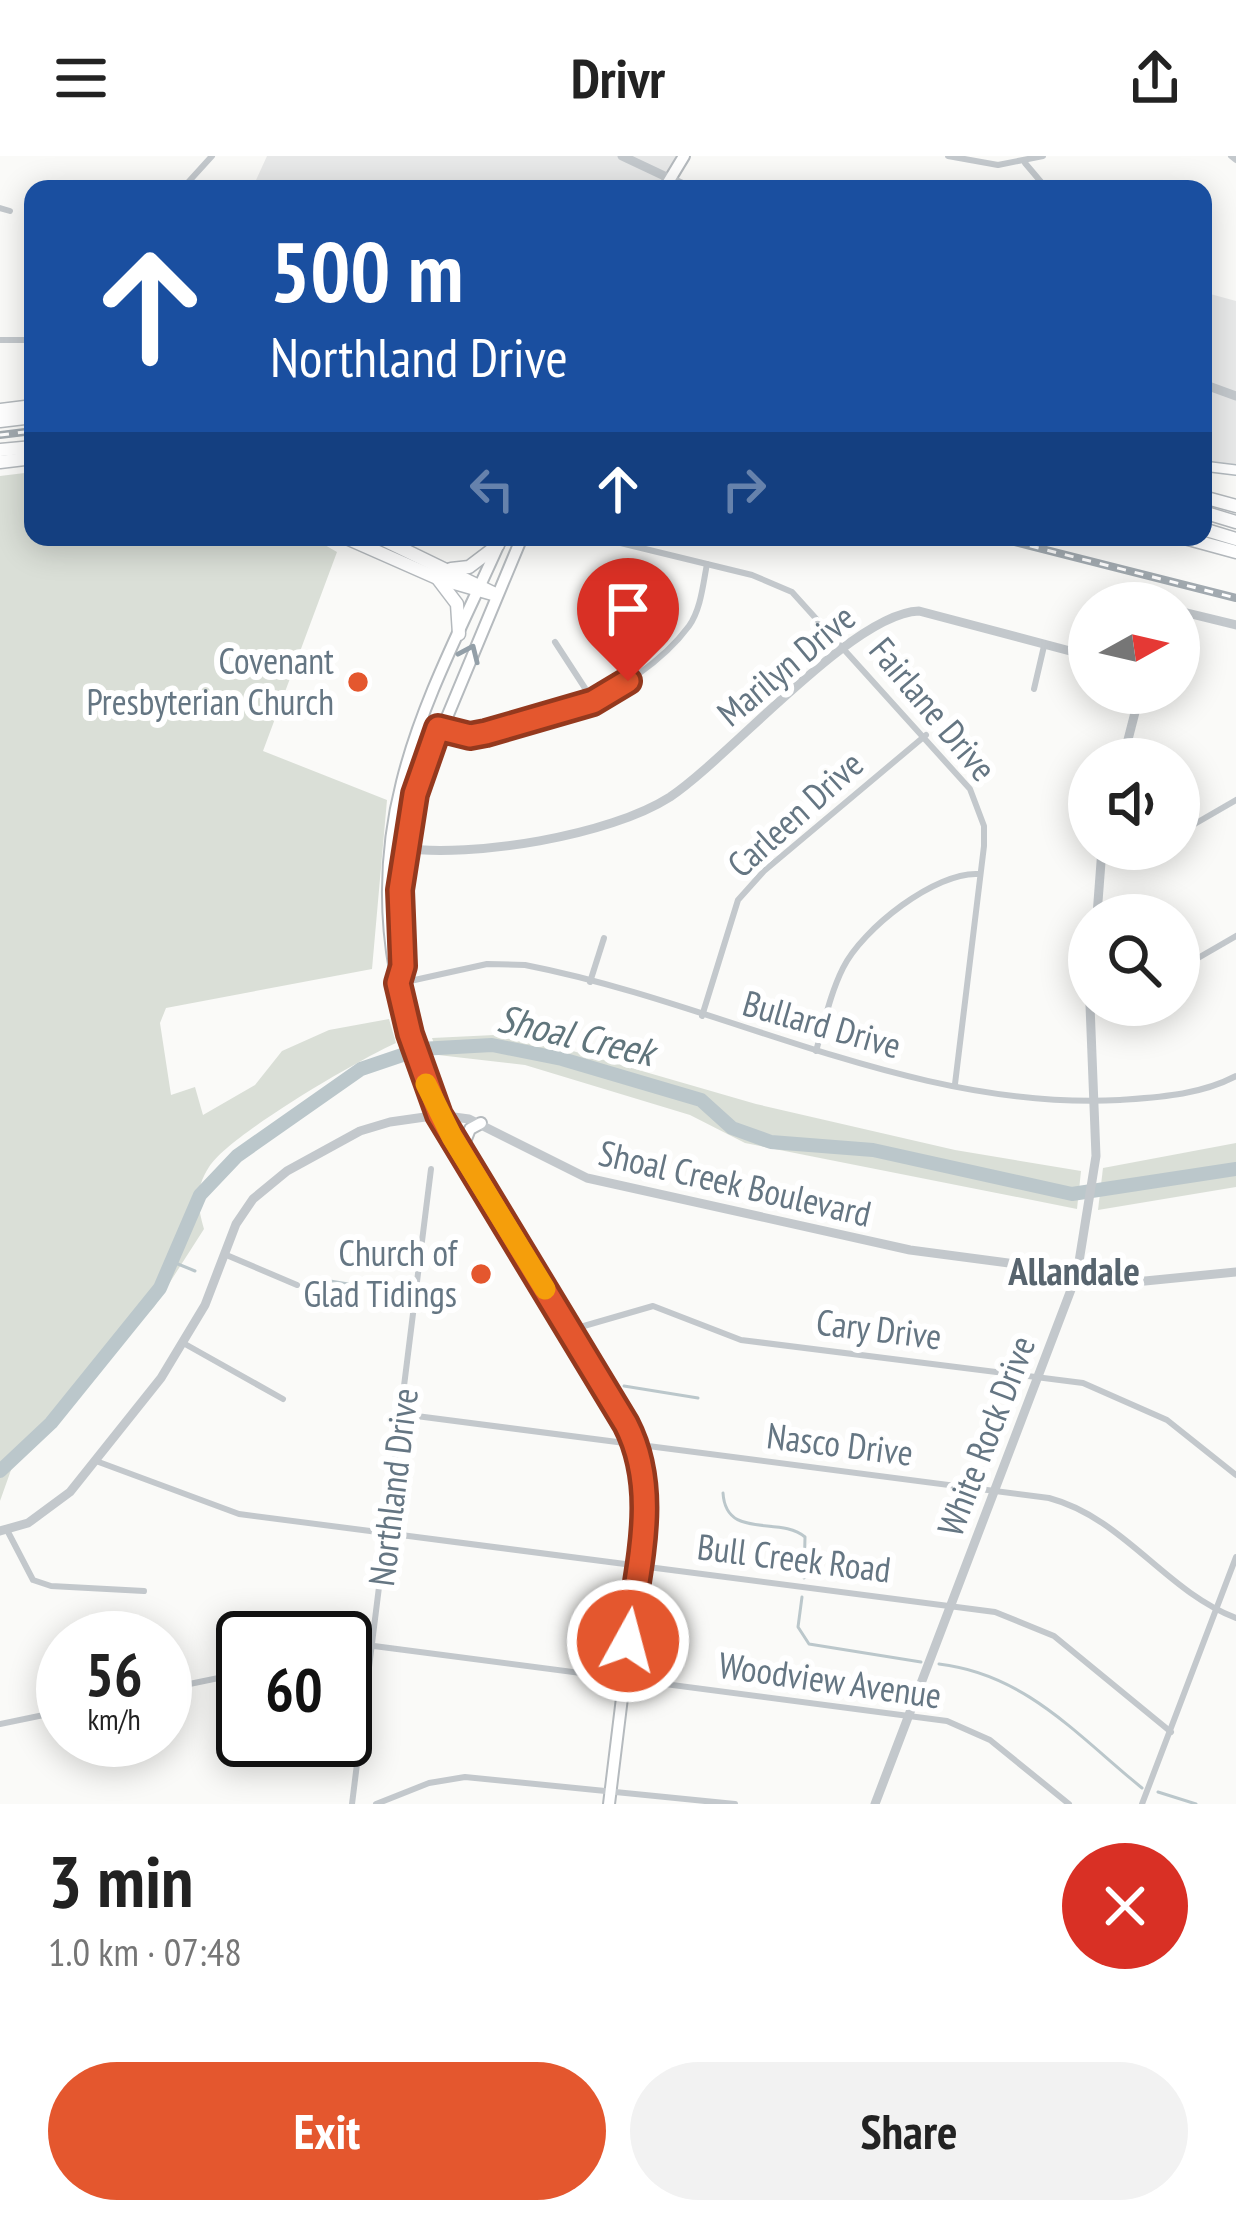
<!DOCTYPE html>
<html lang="en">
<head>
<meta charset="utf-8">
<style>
  body { margin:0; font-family:"PT Sans Narrow",sans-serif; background:#f2f2f2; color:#222; height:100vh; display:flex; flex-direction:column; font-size:45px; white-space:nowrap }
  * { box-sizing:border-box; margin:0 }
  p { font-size:39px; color:#767676 }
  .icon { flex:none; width:66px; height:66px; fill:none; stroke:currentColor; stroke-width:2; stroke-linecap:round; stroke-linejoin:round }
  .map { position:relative; height:1648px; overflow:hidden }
  .side { display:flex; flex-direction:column; background:#fff; flex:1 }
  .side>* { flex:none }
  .guide { position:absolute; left:24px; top:24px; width:1188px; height:366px; border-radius:24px; box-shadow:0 6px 30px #0003; background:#1a4fa0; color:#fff; overflow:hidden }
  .needle { width:78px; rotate:82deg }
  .controls { position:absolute; left:1068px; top:426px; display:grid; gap:24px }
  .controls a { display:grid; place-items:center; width:132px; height:132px; border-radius:50%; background:#fff; box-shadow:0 6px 30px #0003; font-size:60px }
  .speed { position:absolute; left:36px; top:1455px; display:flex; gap:24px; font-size:60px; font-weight:700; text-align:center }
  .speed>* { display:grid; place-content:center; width:156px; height:156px; border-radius:50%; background:#fff; box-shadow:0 6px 30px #0003; line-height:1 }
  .speed small { font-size:30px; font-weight:400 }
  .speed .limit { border:6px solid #111; border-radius:18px; background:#fff; color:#111 }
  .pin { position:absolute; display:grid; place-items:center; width:102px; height:102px; color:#fff; margin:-123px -51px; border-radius:50% 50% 50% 0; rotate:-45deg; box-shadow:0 0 12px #0007 }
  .pin .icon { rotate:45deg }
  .me { position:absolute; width:132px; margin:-66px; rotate:7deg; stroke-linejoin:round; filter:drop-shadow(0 0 9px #0008) }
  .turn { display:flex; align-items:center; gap:42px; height:252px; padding:0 48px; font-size:54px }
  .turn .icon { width:156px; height:156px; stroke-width:2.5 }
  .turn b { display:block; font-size:84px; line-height:102px }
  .lanes { display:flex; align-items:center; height:114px; padding:0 48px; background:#0003; justify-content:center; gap:60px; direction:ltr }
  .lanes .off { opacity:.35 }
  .round { display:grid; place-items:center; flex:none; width:126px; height:126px; border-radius:63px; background:#f2f2f2 }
  .head { display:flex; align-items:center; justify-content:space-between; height:204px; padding:0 48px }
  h1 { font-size:72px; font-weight:700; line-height:90px }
  .primary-button { display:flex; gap:24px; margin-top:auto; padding:24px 48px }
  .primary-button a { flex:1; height:138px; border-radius:72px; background:#e4572e; color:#fff; font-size:48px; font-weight:700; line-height:138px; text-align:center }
  .primary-button a+a { background:#f2f2f2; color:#222 }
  header { display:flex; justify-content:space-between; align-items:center; height:156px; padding:0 48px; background:#fff; font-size:54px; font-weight:700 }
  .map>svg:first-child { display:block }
</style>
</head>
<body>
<header><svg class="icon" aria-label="menu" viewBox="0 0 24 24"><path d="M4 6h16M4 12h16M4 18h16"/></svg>Drivr<svg class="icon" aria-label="share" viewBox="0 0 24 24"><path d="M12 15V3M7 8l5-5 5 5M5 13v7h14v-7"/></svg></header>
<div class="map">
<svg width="1236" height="1648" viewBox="0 0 1236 1648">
  <rect width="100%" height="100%" fill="#fafaf8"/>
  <!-- built -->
  <g fill="#e8e9e9">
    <polygon points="267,0 676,0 665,24 685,33 252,33"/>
    <polygon points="1203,136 1236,145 1236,314 1203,305"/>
  </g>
  <!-- green -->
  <g fill="#dadfd7">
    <path d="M 33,316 L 33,381 L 311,381 L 337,396 L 263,595 L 387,644 L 372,813 L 166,852 L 160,867 L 171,939 L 195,931 L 203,959 L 255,929 L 282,895 L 329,874 L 389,863 L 396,887 C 358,904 229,979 209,1011 C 195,1033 197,1048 204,1073 L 154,1151 L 16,1300 L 0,1345 L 0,320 Z"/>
    <polygon points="514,878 756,948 955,994 1081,1015 1077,1053 745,987 690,959 525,909 438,899 432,882"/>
    <polygon points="1236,987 1236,1031 1098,1054 1103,1012"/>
  </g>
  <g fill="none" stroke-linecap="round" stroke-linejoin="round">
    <!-- stream -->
    <g stroke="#bbc7cb" stroke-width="3">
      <polyline points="173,1106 195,1115"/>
      <polyline points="318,1123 409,1138"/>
      <polyline points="624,1230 698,1242"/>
      <path d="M 723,1337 C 726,1385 780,1359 805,1381 L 804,1422"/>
      <polyline points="802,1441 798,1471 809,1488 921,1506"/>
      <path d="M 939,1508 C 1025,1518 1077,1579 1142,1632"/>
      <polyline points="1158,1636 1196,1648"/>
    </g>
    <!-- river -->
    <polyline stroke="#bbc7cb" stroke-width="14" points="0,1315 51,1267 160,1132 200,1039 237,1000 361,913 420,893 492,889 562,903 701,944 732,972 771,986 873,994 1072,1038 1236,1013"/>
    <!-- secondary casing -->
    <g stroke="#b3babf" stroke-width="12">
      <polyline id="secondary" points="1203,310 1236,314"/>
    </g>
    <!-- primary casing -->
    <g stroke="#b5babe" stroke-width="14">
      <g id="primary">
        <polyline points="664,33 684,0"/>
        <path d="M 502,381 C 467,461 423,541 402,626 C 338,876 506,1067 626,1268 L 644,1309 L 646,1346 L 609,1648"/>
        <polyline points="398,827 403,810 400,734 415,638 522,381"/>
        <polyline points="461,996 470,973 481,967"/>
      </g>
    </g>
    <!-- motorway casing -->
    <g stroke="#b4b9bd" stroke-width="15">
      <g id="motorway">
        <polyline points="0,254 33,250"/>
        <polyline points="0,265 33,261"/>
        <polyline points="0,294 33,291"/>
        <polyline points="0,306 33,302"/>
        <polyline points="1203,341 1236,350"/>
        <polyline points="1203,356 1236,366"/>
        <polyline points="1203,373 1236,383"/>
        <polyline points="344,381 437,422 496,439"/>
        <polyline points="378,381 495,438"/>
        <polyline points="1181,381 1236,396"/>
        <polyline points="451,413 469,411 498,389"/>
        <polyline points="438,423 457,448 459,478"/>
      </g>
    </g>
    <!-- minor -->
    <g stroke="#c3c8cc" stroke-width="6">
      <polyline points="948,0 998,9 1043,0"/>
      <polyline points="1231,0 1236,4"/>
      <polyline points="1025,7 1047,33"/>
      <polyline points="182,33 212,0"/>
      <polyline points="0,52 10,55"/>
      <polyline points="0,184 33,184"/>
      <polyline points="596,381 752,419 792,436 970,633 984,670 984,690 955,928"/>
      <polyline points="555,486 594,546"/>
      <polyline points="1034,533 1044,490"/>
      <path d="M 422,565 C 503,600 638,539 689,470 C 701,453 703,428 707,408"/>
      <polyline points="1179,677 1236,644"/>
      <polyline points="1102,694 1145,693"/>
      <polyline points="1179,813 1236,780"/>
      <polyline points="590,826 604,782"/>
      <path d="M 401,827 L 487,808 L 525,809 C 725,848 912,955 1120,944 C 1160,941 1200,939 1236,920"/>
      <polyline points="702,860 738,744 764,715 926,579"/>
      <path d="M 816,895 C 824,868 830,838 843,812 C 862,773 936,715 979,718"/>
      <polyline points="224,1098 297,1129"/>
      <polyline points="570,1174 653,1150 741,1184 1083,1227 1167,1264 1236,1319"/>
      <polyline points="185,1188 283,1243"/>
      <path d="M 401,1258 L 1049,1342 C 1124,1362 1165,1435 1236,1462"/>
      <polyline points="96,1305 239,1358 995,1456 1054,1480 1171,1576"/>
      <polyline points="7,1374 33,1424 51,1430 144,1435"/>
      <polyline points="345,1495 374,1490 947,1565 990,1584 1069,1648"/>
      <polyline points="165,1533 243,1517"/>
      <polyline points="0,1568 63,1555"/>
      <polyline points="352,1648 431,1013"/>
      <polyline points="376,1648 429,1627 465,1621 735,1648"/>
      <polyline points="1142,1648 1236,1401"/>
    </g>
    <!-- tertiary -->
    <g stroke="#c3c8cc" stroke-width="9">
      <polyline points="622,0 692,33"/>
      <polyline points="1203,228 1236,240"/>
      <polyline points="1179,455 1236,469"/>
      <polyline points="1123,603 1140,537"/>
      <path d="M 401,692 C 473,702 609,680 670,641 C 731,600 853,457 919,455 L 1089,500"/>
      <polyline points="1097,759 1102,693"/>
      <polyline points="0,1375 28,1367 70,1336 161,1222 205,1149 236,1068 253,1043 287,1015 360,975 390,966 439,959 469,963 587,1022 910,1094 1145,1125 1236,1116"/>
      <polyline points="875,1648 1077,1118 1096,1000 1090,849"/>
    </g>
    <!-- secondary -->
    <use href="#secondary" stroke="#fff" stroke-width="9"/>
    <!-- primary -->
    <use href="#primary" stroke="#fff" stroke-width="10"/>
    <!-- motorway -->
    <use href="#motorway" stroke="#fff" stroke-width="12"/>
    <!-- rail casing -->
    <g stroke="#a2aab0" stroke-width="8">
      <g id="rail">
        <polyline points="0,279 33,275"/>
        <polyline points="995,381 1236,442"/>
      </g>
    </g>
    <!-- rail -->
    <use href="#rail" stroke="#fff" stroke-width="3" stroke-dasharray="9" stroke-linecap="butt"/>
  </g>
  <!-- one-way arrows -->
  <defs><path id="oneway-chevron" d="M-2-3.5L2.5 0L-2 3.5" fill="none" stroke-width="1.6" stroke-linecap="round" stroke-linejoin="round" transform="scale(3)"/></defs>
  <use stroke="#939fa8" href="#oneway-chevron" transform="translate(470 497) rotate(-66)"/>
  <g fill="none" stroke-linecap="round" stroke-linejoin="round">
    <!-- route casing -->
    <g stroke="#94391e" stroke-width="30">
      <path id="route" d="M 628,525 L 593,546 L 486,577 L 470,580 L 438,572 L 415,638 L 400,734 L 403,810 L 398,827 L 410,878 L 439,959 L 626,1268 C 661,1336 637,1412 628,1485"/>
    </g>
    <!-- route -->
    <use href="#route" stroke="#e4572e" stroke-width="21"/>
    <!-- slow -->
    <polyline stroke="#f59e0b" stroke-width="21" points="426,928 452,981 545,1133"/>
  </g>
  <!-- markers -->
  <g fill="#e4572e" stroke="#fff" stroke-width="4.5">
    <circle cx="358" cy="526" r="12"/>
    <circle cx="481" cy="1118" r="12"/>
  </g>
  <g text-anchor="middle" stroke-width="12" stroke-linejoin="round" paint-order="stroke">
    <!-- poi labels -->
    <g font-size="36" fill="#657683" stroke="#fff" text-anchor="end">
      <text x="334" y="518">Covenant<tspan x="334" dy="41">Presbyterian Church</tspan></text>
      <text x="457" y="1110">Church of<tspan x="457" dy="41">Glad Tidings</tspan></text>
    </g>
    <!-- street labels -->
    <g font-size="36" fill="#657683" stroke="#fff">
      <text transform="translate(786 509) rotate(-40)" y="13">Marilyn Drive</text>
      <text transform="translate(933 553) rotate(50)" y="13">Fairlane Drive</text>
      <text transform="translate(795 658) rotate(-42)" y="13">Carleen Drive</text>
      <text transform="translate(822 868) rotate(16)" y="13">Bullard Drive</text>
      <text transform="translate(735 1027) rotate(13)" y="13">Shoal Creek Boulevard</text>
      <text transform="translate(879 1173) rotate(7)" y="13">Cary Drive</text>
      <text transform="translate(986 1280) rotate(-69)" y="13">White Rock Drive</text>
      <text transform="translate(840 1288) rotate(7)" y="13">Nasco Drive</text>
      <text transform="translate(393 1331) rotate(-83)" y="13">Northland Drive</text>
      <text transform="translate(794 1402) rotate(7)" y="13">Bull Creek Road</text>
      <text transform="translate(830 1524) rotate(8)" y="13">Woodview Avenue</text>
    </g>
    <!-- water labels -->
    <g font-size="39" font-style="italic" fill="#60757c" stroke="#fff">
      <text transform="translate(576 879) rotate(13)" y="14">Shoal Creek</text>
    </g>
    <!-- neighbourhood labels -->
    <g font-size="39" font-weight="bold" fill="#57646e" stroke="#fff">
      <text x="1074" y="1129">Allandale</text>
    </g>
  </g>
</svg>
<div class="controls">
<a><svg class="needle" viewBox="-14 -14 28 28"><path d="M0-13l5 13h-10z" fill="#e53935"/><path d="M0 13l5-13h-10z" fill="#767676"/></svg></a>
<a><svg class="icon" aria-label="sound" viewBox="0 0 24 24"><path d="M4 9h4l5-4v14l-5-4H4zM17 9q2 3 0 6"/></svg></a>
<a><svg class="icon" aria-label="search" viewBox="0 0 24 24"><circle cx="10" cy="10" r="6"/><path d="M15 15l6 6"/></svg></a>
</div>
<div class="speed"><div>56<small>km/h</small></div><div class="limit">60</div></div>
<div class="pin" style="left:628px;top:525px;background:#d93025"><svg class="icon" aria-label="arrive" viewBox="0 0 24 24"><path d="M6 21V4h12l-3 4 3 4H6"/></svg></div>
<svg class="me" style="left:628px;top:1485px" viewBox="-20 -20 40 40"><circle r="17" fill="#e4572e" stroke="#fff" stroke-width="3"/><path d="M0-11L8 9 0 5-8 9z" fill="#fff"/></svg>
<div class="guide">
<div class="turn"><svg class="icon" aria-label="ahead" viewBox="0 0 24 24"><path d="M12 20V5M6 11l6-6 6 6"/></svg><div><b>500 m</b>Northland Drive</div></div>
<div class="lanes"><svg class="icon off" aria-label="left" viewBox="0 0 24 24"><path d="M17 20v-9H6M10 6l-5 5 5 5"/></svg><svg class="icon" aria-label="ahead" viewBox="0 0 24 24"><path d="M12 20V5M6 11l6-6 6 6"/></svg><svg class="icon off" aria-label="right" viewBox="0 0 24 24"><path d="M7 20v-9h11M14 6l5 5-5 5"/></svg></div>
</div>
</div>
<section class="side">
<div class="head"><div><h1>3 min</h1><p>1.0 km · 07:48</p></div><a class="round" style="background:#d93025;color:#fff"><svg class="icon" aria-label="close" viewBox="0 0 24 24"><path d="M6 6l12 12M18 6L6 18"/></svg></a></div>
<div class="primary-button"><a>Exit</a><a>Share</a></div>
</section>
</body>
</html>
